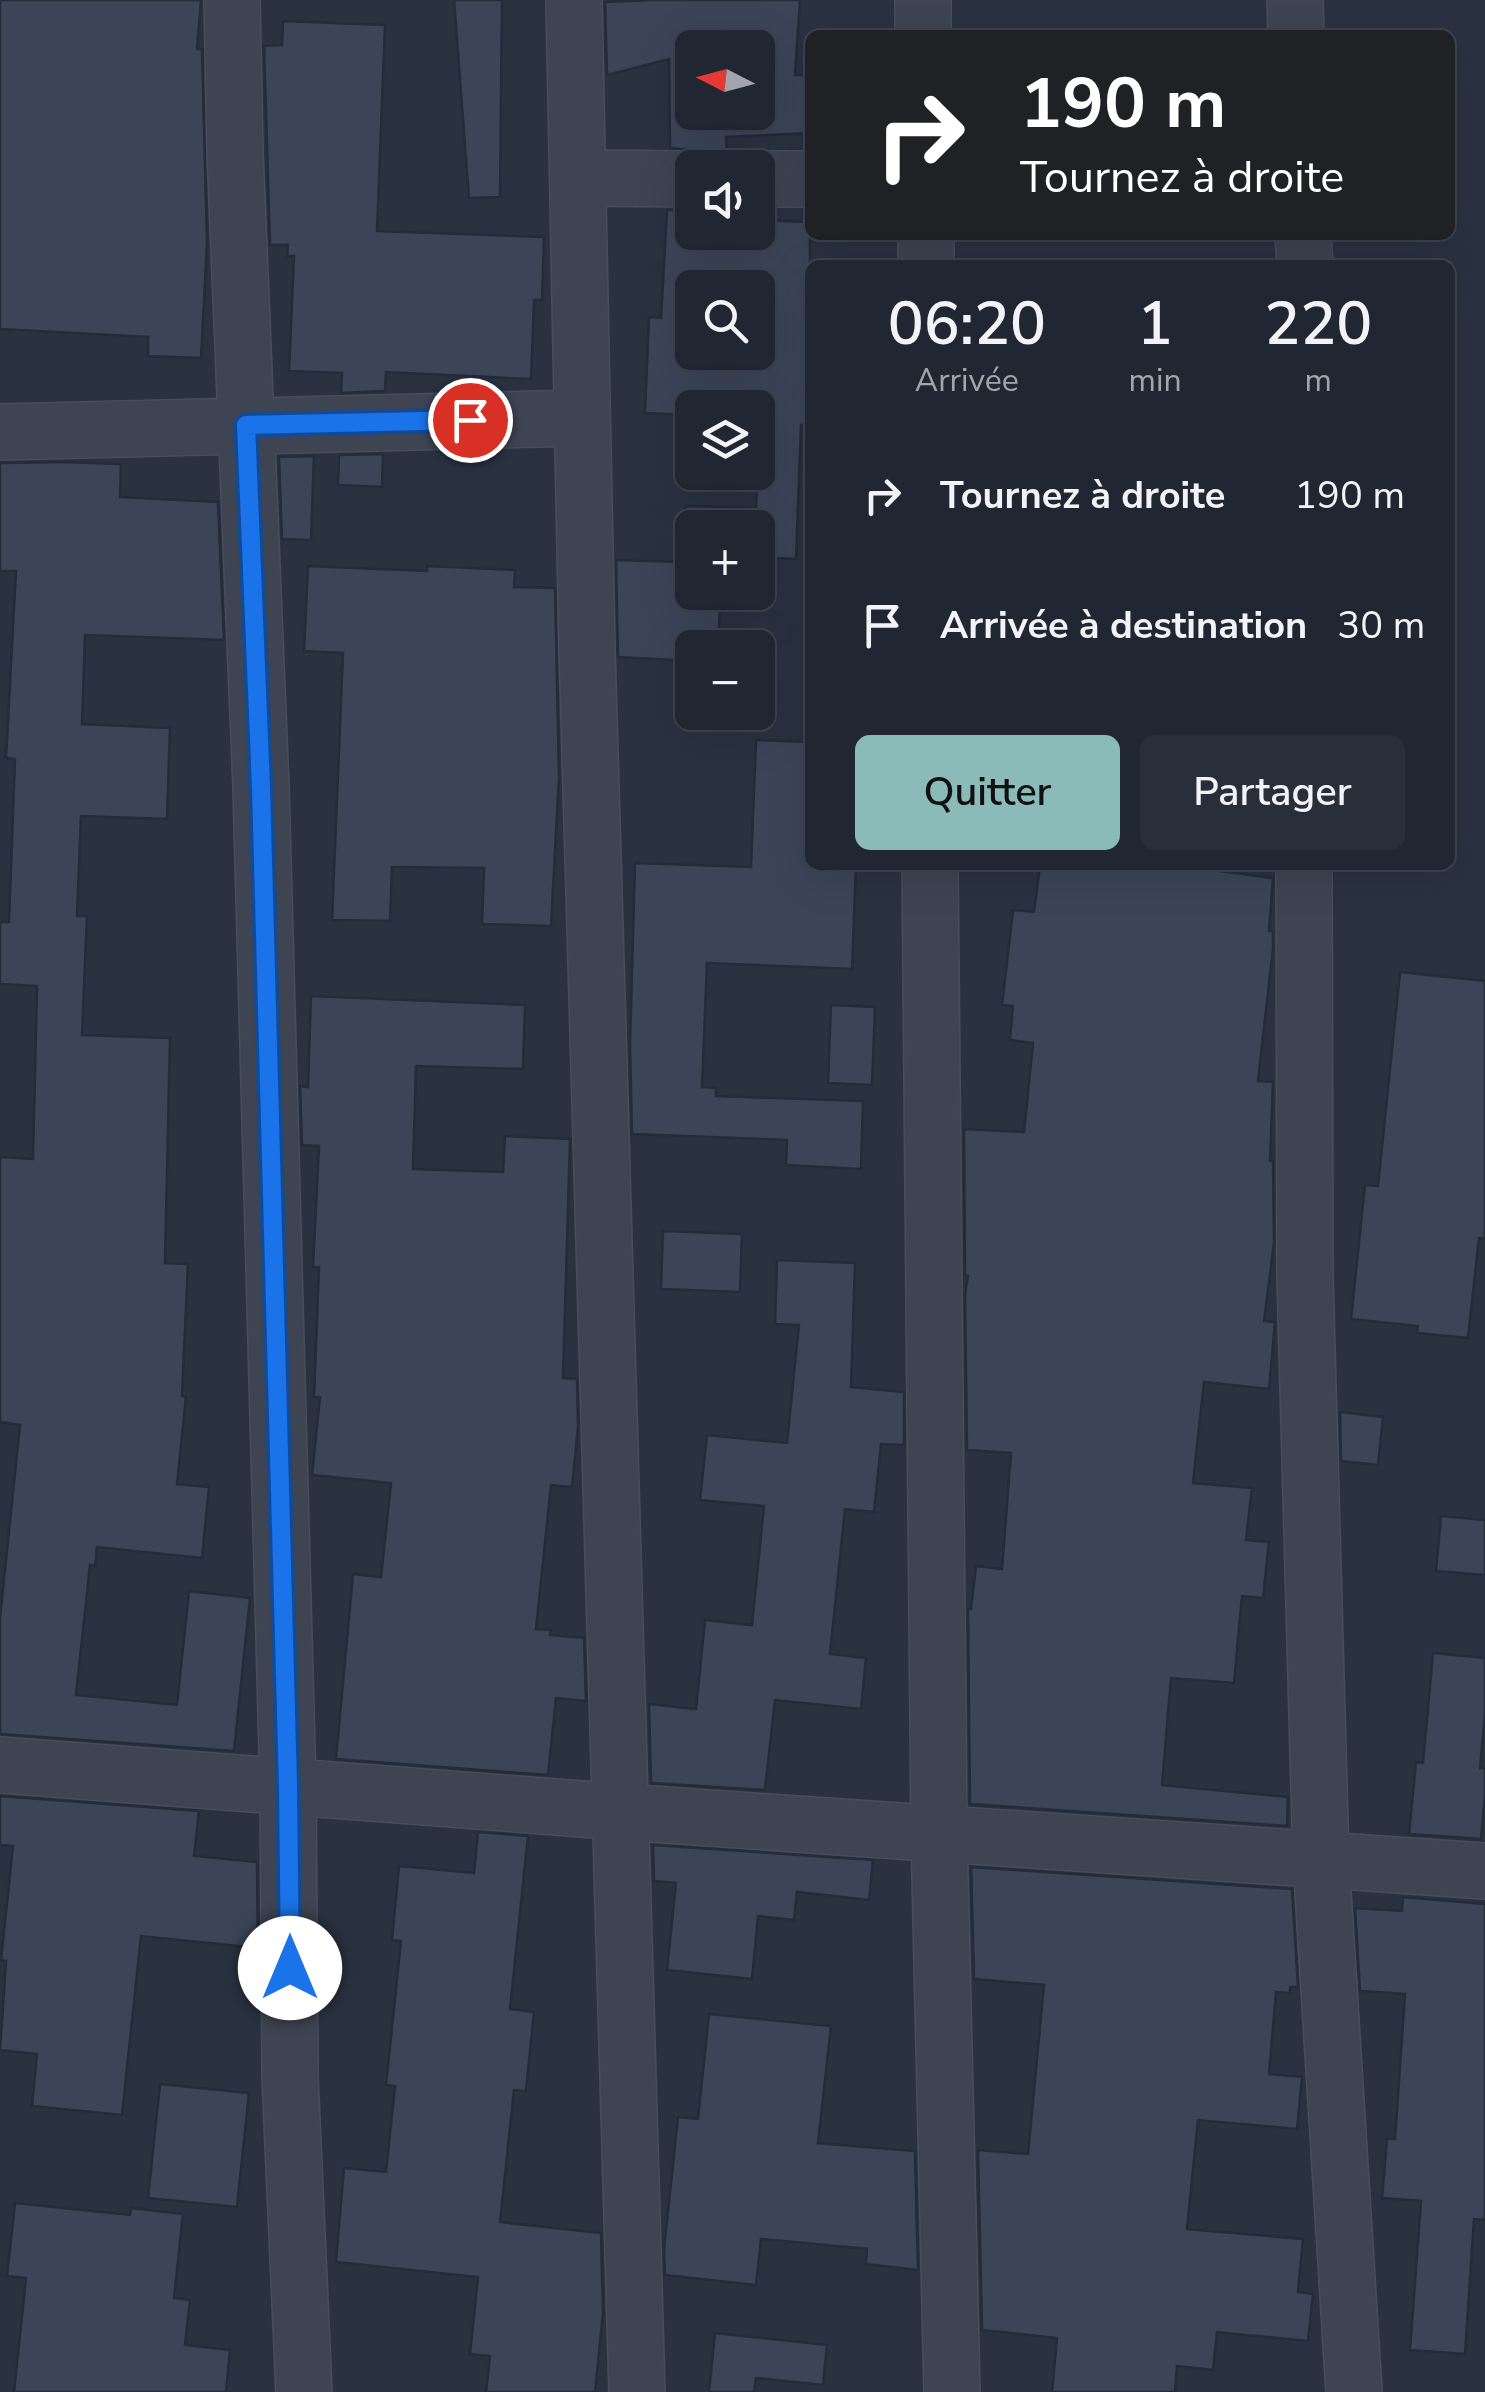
<!DOCTYPE html>
<html lang="fr">
<head>
<meta charset="utf-8">
<style>
  body { margin:0; font-family:"Nunito Sans",sans-serif; background:#282e3a; color:#f1f3f6; height:100vh; display:flex; flex-direction:column; font-size:38px; white-space:nowrap }
  * { box-sizing:border-box; margin:0 }
  p { font-size:32px; color:#a2a5ac }
  .icon { flex:none; width:55px; height:55px; fill:none; stroke:currentColor; stroke-width:2; stroke-linecap:round; stroke-linejoin:round }
  .map { position:relative; flex:1; overflow:hidden }
  .panel { position:absolute; left:805px; top:260px; width:650px; height:610px; display:flex; flex-direction:column; background:#202632; border-radius:15px; box-shadow:0 10px 40px #0002,0 0 0 2px #3d434d }
  .panel>* { flex:none }
  .top-card { position:absolute; left:805px; top:30px; width:650px; height:210px; border-radius:15px; box-shadow:0 10px 40px #0002,0 0 0 2px #3d434d; background:#202124; color:#fff; overflow:hidden }
  .needle { width:65px; rotate:276deg }
  .controls { position:absolute; left:675px; top:30px; display:grid; gap:20px }
  .controls a { display:grid; place-items:center; width:100px; height:100px; border-radius:15px; background:#202632; box-shadow:0 10px 40px #0002,0 0 0 2px #3d434d; font-size:50px }
  .pin { position:absolute; display:grid; place-items:center; width:85px; height:85px; color:#fff; margin:-42px; border:5px solid #fff; border-radius:50%; box-shadow:0 2px 10px #0007 }
  .me { position:absolute; width:110px; margin:-55px; rotate:0deg; stroke-linejoin:round; filter:drop-shadow(0 0 8px #0008) }
  .turn { display:flex; align-items:center; gap:35px; height:210px; padding:0 50px; font-size:45px }
  .turn .icon { width:130px; height:130px; stroke-width:2.5 }
  .turn b { display:block; font-size:70px; line-height:85px }
  .eta { display:flex; justify-content:space-evenly; align-items:center; height:170px; text-align:center }
  .eta b { font-size:60px; font-weight:600; line-height:70px }
  .button { display:flex; gap:20px; margin-top:auto; padding:20px 50px }
  .button a { flex:1; height:115px; border-radius:15px; background:#8bbbb9; color:#111; font-size:40px; font-weight:600; line-height:115px; text-align:center }
  .button a+a { background:#282e3a; color:#f1f3f6 }
  ul { padding:0; list-style:none }
  li { display:flex; align-items:center; gap:30px; height:130px; padding:0 50px }
  li div { flex:1 }
  li b { display:block; font-size:38px }
  li em { font-style:normal }
  .map>svg:first-child { display:block }
</style>
</head>
<body>
<div class="map">
<svg width="1485" height="2392" viewBox="0 0 1485 2392">
  <rect width="100%" height="100%" fill="#2a3242"/>
  <!-- building -->
  <g fill="#3c4558" stroke="#242b39" stroke-width="2.5" fill-rule="evenodd">
    <polygon points="0,0 201,0 197,49 202,49 207,243 201,358 148,356 148,337 0,329"/>
    <polygon points="454,0 502,0 500,197 469,198"/>
    <path d="M 652,0 L 800,0 L 795,75 L 810,75 L 810,133 L 726,137 L 728,168 L 720,168 L 707,152 L 670,148 L 669,59 L 607,75 L 605,2 ZM 692,48 L 758,48 L 758,112 L 692,112 Z"/>
    <polygon points="283,21 385,25 377,231 544,237 542,300 534,300 531,379 386,372 385,391 341,393 342,373 289,371 294,256 287,256 288,245 270,245 264,46 282,45"/>
    <path d="M 667,210 L 692,210 L 692,232 L 758,232 L 758,220 L 810,222 L 810,426 L 801,425 L 796,559 L 758,557 L 758,528 L 692,528 L 692,592 L 730,592 L 729,604 L 720,604 L 718,648 L 692,648 L 692,661 L 618,657 L 616,560 L 684,562 L 686,506 L 756,508 L 760,418 L 758,408 L 692,408 L 692,415 L 645,413 L 649,317 L 661,318 ZM 692,288 L 758,288 L 758,352 L 692,352 Z"/>
    <polygon points="383,454 382,487 338,485 339,455"/>
    <polygon points="314,456 311,540 282,539 279,457"/>
    <polygon points="64,462 121,464 120,497 218,502 224,640 85,635 82,724 170,728 167,819 81,816 77,916 87,916 82,1035 170,1038 165,1263 188,1264 182,1396 186,1397 177,1484 209,1487 202,1558 97,1547 95,1566 90,1565 76,1695 177,1705 189,1591 250,1598 234,1751 0,1734 0,1618 20,1425 0,1422 0,1157 33,1159 37,986 0,984 0,922 9,922 15,759 6,758 16,571 0,571 0,463"/>
    <polygon points="308,566 427,571 427,566 515,570 514,587 555,588 559,777 551,926 482,924 484,868 392,867 390,921 332,920 343,653 304,651"/>
    <polygon points="756,740 810,742 810,865 856,865 852,969 707,963 702,1087 716,1088 716,1096 863,1101 861,1169 786,1165 787,1140 632,1134 630,1044 635,863 751,867"/>
    <polygon points="1040,865 1205,865 1205,869 1273,878 1269,931 1273,931 1273,948 1258,1081 1273,1082 1270,1161 1273,1161 1274,1243 1264,1321 1275,1322 1269,1389 1204,1382 1193,1483 1252,1488 1246,1540 1269,1542 1263,1598 1242,1596 1234,1683 1171,1678 1162,1785 1288,1797 1287,1826 970,1804 968,1609 971,1609 976,1566 1002,1569 1011,1453 967,1450 965,1295 968,1276 965,1275 964,1129 1024,1132 1033,1043 1010,1040 1013,1006 1002,1005 1013,910 1034,912"/>
    <polygon points="1400,972 1485,981 1485,1239 1479,1238 1468,1338 1417,1333 1418,1326 1351,1319 1365,1185 1378,1186"/>
    <polygon points="311,996 525,1005 523,1069 416,1066 413,1169 503,1172 505,1136 570,1139 563,1378 577,1379 578,1427 572,1487 551,1485 536,1629 551,1630 550,1635 584,1638 586,1701 556,1698 548,1775 336,1759 353,1574 381,1577 391,1483 312,1475 320,1397 314,1397 319,1267 313,1267 319,1146 302,1145 300,1086 308,1087"/>
    <polygon points="831,1005 875,1007 872,1085 828,1083"/>
    <polygon points="663,1231 742,1234 740,1292 661,1289"/>
    <polygon points="777,1260 855,1263 851,1387 904,1392 904,1445 881,1444 874,1512 845,1509 830,1654 866,1658 861,1709 775,1700 765,1790 651,1783 649,1704 696,1709 705,1620 752,1625 764,1506 700,1500 707,1435 787,1443 799,1325 775,1324"/>
    <polygon points="1340,1412 1383,1417 1378,1465 1341,1461"/>
    <polygon points="1441,1516 1485,1520 1485,1575 1436,1571"/>
    <polygon points="1433,1653 1485,1658 1485,1714 1480,1768 1485,1768 1485,1795 1481,1839 1409,1834 1416,1762 1423,1763"/>
    <polygon points="0,1796 199,1811 194,1856 257,1862 258,1948 141,1936 122,2115 32,2106 37,2054 0,2050 6,1961 1,1960 13,1846 0,1845"/>
    <polygon points="478,1832 528,1836 510,2009 534,2012 526,2091 514,2090 500,2222 601,2233 603,2313 595,2392 486,2392 490,2356 470,2354 478,2277 336,2262 344,2168 386,2172 395,2086 386,2085 401,1941 392,1940 399,1866 474,1873"/>
    <polygon points="653,1845 873,1860 869,1900 797,1892 794,1920 758,1916 752,1979 667,1970 676,1883 654,1881"/>
    <polygon points="971,1867 1292,1889 1298,1987 1290,1987 1290,1993 1276,1992 1269,2074 1302,2077 1297,2129 1198,2120 1187,2229 1303,2239 1298,2292 1313,2294 1308,2341 1217,2332 1213,2370 1177,2366 1175,2392 1052,2392 1057,2338 982,2330 978,2150 1028,2154 1044,1985 974,1979"/>
    <polygon points="1403,1897 1485,1904 1485,2220 1474,2219 1465,2354 1410,2350 1421,2201 1382,2198 1387,2139 1395,2139 1405,1994 1360,1991 1355,1908 1402,1911"/>
    <polygon points="709,2014 831,2026 818,2143 915,2151 918,2270 866,2264 867,2249 761,2239 756,2285 665,2275 664,2249 678,2117 698,2119"/>
    <polygon points="160,2084 249,2093 237,2207 148,2198"/>
    <polygon points="15,2203 130,2215 131,2208 183,2214 174,2298 190,2300 185,2345 230,2350 226,2392 14,2392 26,2278 7,2276"/>
    <polygon points="715,2333 827,2345 823,2385 756,2378 754,2392 709,2392"/>
  </g>
  <g fill="none" stroke-linecap="round" stroke-linejoin="round">
    <!-- minor casing -->
    <g stroke="#474d5b" stroke-width="58">
      <g id="minor">
        <polyline points="232,0 235,152 261,787 288,1786 290,2077 304,2392"/>
        <polyline points="574,0 587,649 637,2392"/>
        <polyline points="923,0 923,35"/>
        <polyline points="1295,0 1296,35"/>
        <polyline points="578,178 692,179"/>
        <polyline points="758,179 810,179"/>
        <polyline points="926,235 926,265"/>
        <polyline points="1303,235 1305,265"/>
        <polyline points="0,432 582,418"/>
        <polyline points="930,865 939,1833 952,2392"/>
        <polyline points="1304,865 1305,1277 1321,1860 1354,2392"/>
        <polyline points="0,1765 622,1812 1485,1871"/>
      </g>
    </g>
    <!-- minor -->
    <use href="#minor" stroke="#3e4452" stroke-width="55"/>
  </g>
  <g fill="none" stroke-linecap="round" stroke-linejoin="round">
    <!-- route casing -->
    <g stroke="#114b97" stroke-width="25">
      <polyline id="route" points="290,1968 288,1786 261,787 246,425 470,420"/>
    </g>
    <!-- route -->
    <use href="#route" stroke="#1a73e8" stroke-width="18"/>
  </g>
</svg>
<div class="controls">
<a><svg class="needle" viewBox="-14 -14 28 28"><path d="M0-13l5 13h-10z" fill="#e53935"/><path d="M0 13l5-13h-10z" fill="#a2a5ac"/></svg></a>
<a><svg class="icon" aria-label="sound" viewBox="0 0 24 24"><path d="M4 9h4l5-4v14l-5-4H4zM17 9q2 3 0 6"/></svg></a>
<a><svg class="icon" aria-label="search" viewBox="0 0 24 24"><circle cx="10" cy="10" r="6"/><path d="M15 15l6 6"/></svg></a>
<a><svg class="icon" aria-label="layers" viewBox="0 0 24 24"><path d="M12 4l9 5-9 5-9-5zM3 14l9 5 9-5"/></svg></a>
<a>+</a>
<a>−</a>
</div>
<div class="pin" style="left:470px;top:420px;background:#d93025"><svg class="icon" aria-label="arrive" viewBox="0 0 24 24"><path d="M6 21V4h12l-3 4 3 4H6"/></svg></div>
<svg class="me" style="left:290px;top:1968px" viewBox="-20 -20 40 40"><circle r="19" fill="#fff"/><path d="M0-13L10 11 0 6-10 11z" fill="#1a73e8"/></svg>
<div class="top-card">
<div class="turn"><svg class="icon" aria-label="right" viewBox="0 0 24 24"><path d="M7 20v-9h11M14 6l5 5-5 5"/></svg><div><b>190 m</b>Tournez à droite</div></div>
</div>
<section class="panel">
<div class="eta">
<div><b>06:20</b><p>Arrivée</p></div>
<div><b>1</b><p>min</p></div>
<div><b>220</b><p>m</p></div>
</div>
<ul>
<li><svg class="icon" aria-label="right" viewBox="0 0 24 24"><path d="M7 20v-9h11M14 6l5 5-5 5"/></svg><div><b>Tournez à droite</b></div><em>190 m</em></li>
<li><svg class="icon" aria-label="arrive" viewBox="0 0 24 24"><path d="M6 21V4h12l-3 4 3 4H6"/></svg><div><b>Arrivée à destination</b></div><em>30 m</em></li>
</ul>
<div class="button"><a>Quitter</a><a>Partager</a></div>
</section>
</div>
</body>
</html>
